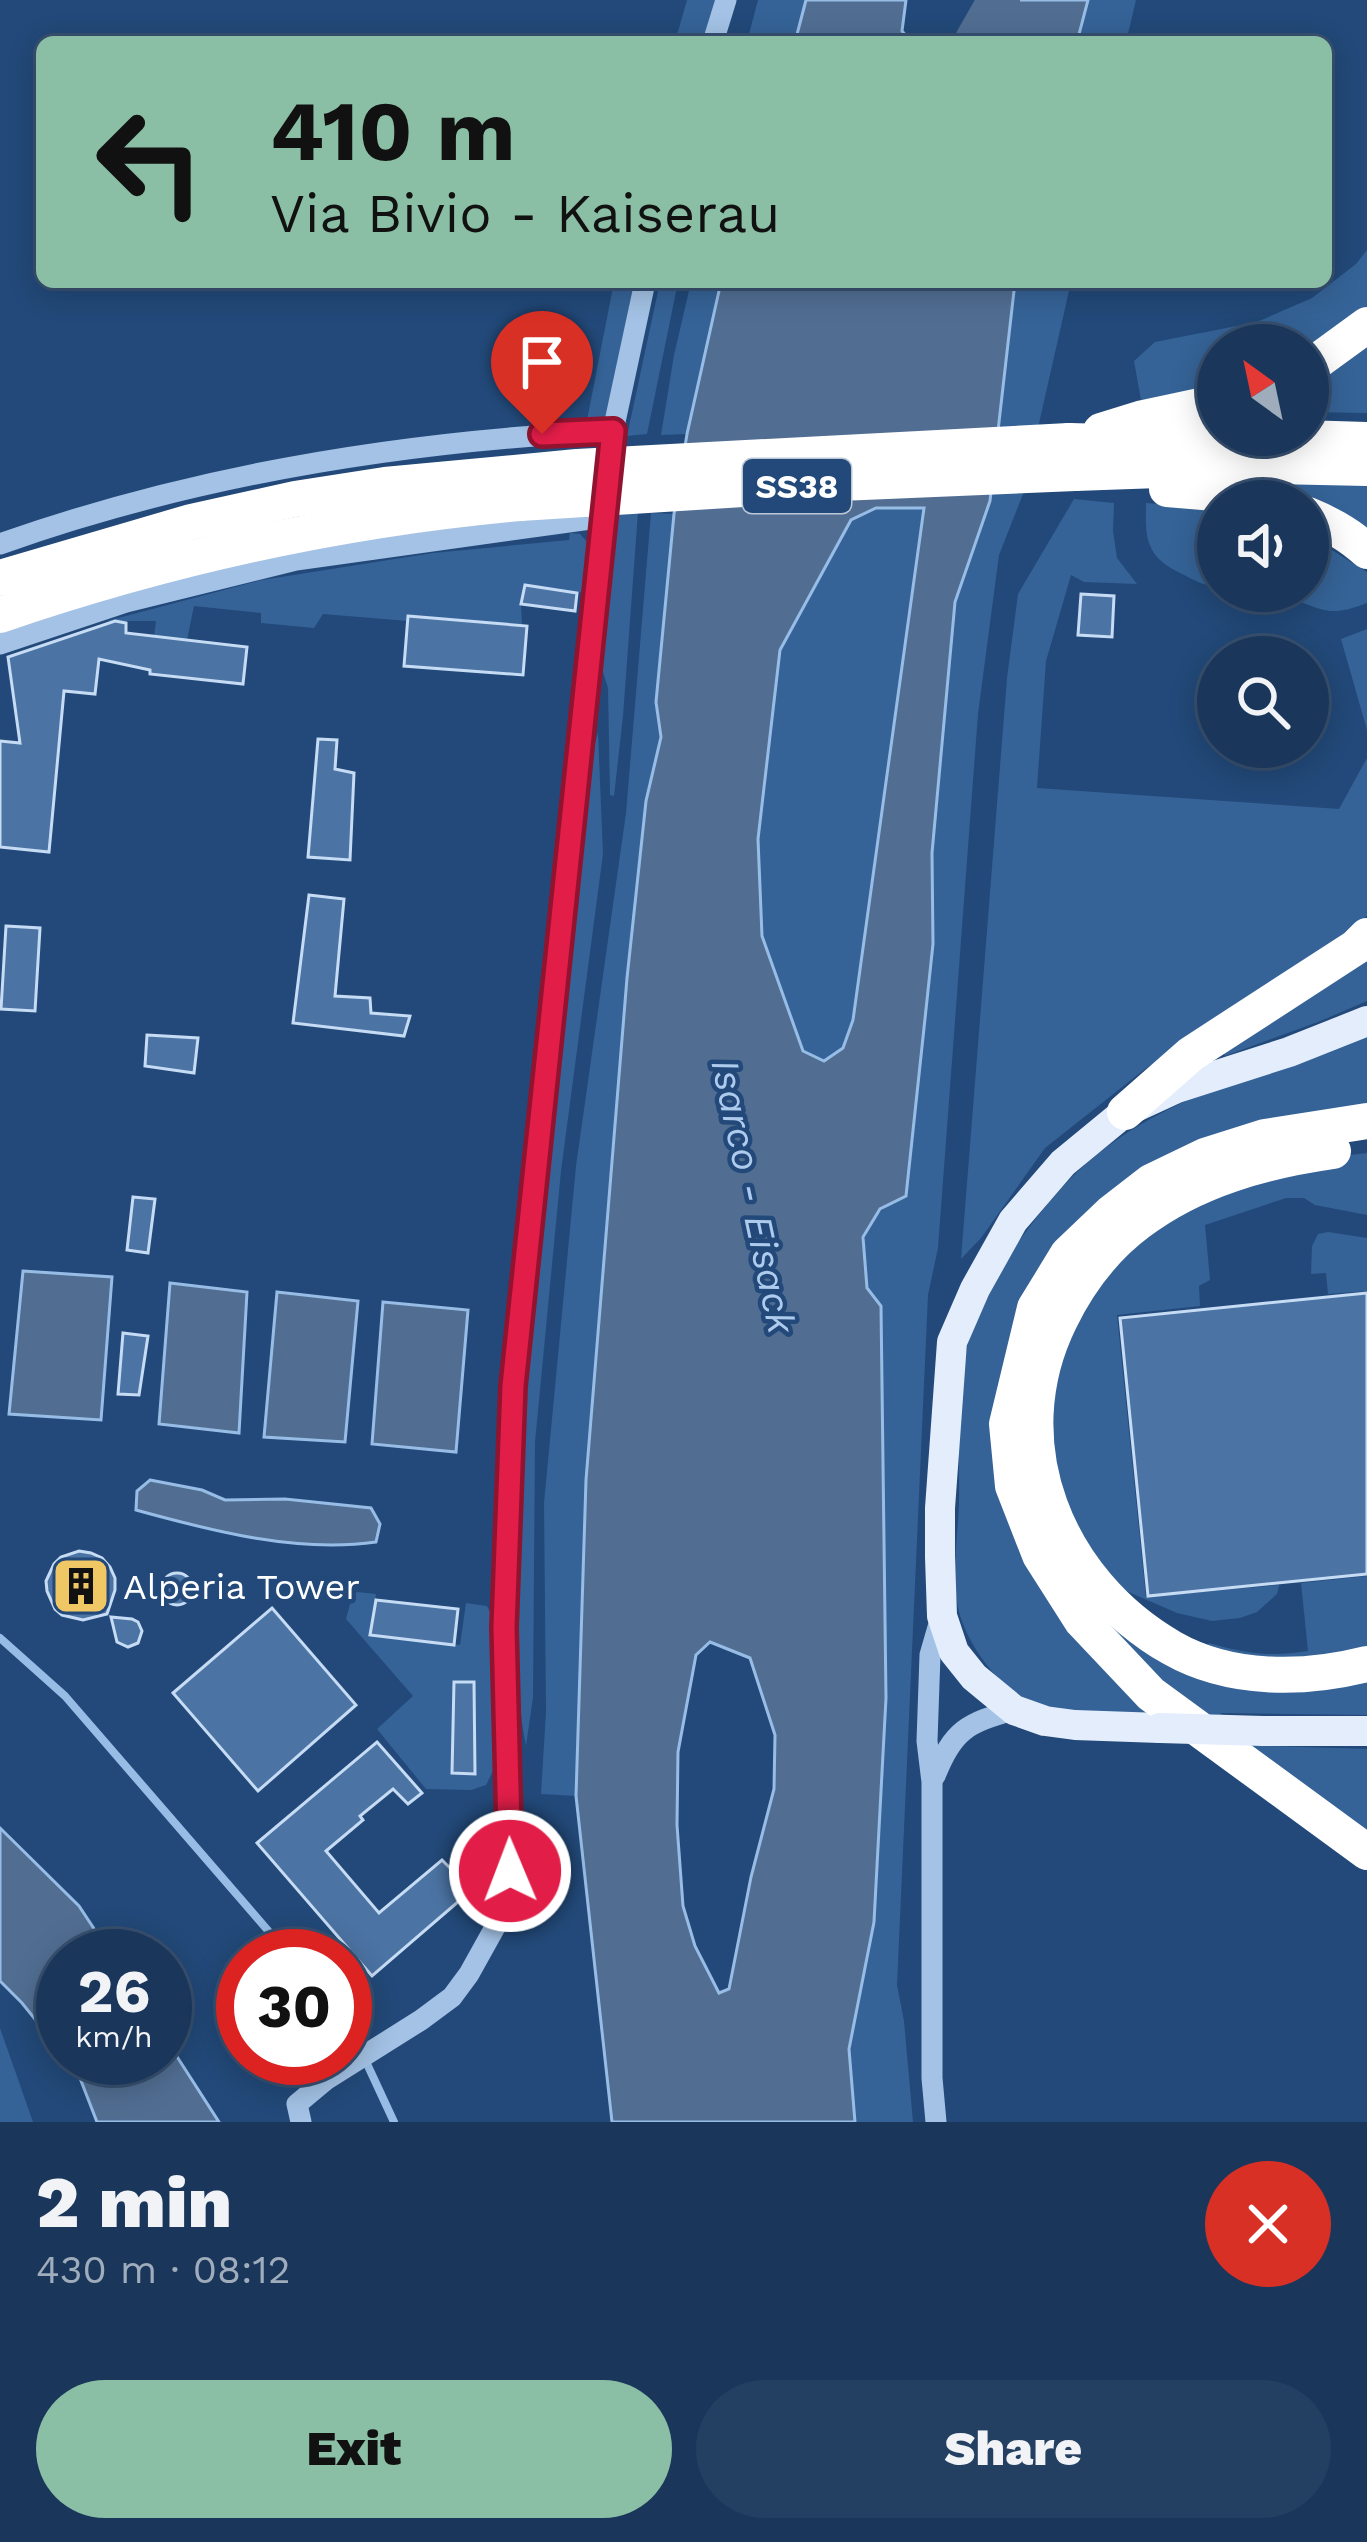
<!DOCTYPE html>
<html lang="en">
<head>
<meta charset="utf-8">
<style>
  body { margin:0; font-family:"Work Sans",sans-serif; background:#233f61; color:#f1f3f6; height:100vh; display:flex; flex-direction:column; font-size:45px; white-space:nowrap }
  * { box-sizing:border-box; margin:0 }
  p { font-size:39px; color:#9facbb }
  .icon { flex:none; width:66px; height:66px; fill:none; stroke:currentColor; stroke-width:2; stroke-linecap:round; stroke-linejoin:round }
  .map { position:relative; height:2122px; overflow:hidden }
  .drawer { display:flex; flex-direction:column; background:#1a375b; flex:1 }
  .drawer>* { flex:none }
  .hud { position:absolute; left:36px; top:36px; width:1296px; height:252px; border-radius:18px; box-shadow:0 6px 30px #0003,0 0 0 3px #385171; background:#8abfa5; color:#111; overflow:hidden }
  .needle { width:78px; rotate:327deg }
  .tools { position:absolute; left:1197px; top:324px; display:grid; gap:24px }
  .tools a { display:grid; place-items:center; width:132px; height:132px; border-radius:50%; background:#1a375b; box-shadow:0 6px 30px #0003,0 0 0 3px #385171; font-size:60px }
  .speed { position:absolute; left:36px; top:1929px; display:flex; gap:24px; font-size:60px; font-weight:700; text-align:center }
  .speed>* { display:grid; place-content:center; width:156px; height:156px; border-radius:50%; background:#1a375b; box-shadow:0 6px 30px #0003,0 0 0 3px #385171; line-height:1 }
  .speed small { font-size:30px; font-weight:400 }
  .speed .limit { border:18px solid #d22; background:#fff; color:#111 }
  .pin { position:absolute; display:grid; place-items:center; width:102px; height:102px; color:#fff; margin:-123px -51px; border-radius:50% 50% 50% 0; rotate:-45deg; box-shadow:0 0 12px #0007 }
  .pin .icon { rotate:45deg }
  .me { position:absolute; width:132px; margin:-66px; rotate:359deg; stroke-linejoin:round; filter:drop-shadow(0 0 9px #0008) }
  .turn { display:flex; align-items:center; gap:42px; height:252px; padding:0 36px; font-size:54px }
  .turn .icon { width:156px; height:156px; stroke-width:2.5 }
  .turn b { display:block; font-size:84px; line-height:102px }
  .round { display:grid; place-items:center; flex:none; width:126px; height:126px; border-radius:63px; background:#233f61 }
  .summary { display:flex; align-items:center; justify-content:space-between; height:204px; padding:0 36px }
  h1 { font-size:72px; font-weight:800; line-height:90px }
  .action { display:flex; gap:24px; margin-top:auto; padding:24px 36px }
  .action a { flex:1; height:138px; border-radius:72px; background:#8abfa5; color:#111; font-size:48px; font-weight:800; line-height:138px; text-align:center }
  .action a+a { background:#233f61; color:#f1f3f6 }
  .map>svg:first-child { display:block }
</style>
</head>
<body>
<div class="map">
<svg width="1367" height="2122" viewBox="0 0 1367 2122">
  <rect width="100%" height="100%" fill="#224979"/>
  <!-- green -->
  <g fill="#356397">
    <polygon points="687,0 717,0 705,42 675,42"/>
    <polygon points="758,0 806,0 795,42 747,42"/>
    <polygon points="1088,0 1136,0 1126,42 1077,42"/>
    <polygon points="1367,250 1367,310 1308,355 1308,345 1218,345 1218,385 1141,400 1134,361 1155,342 1257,322 1312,298 1356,264"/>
    <polygon points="614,282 634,282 606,423 572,424 587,420"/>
    <polygon points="660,282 678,282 647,434 627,436"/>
    <polygon points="691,282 721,282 687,434 661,435 674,355"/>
    <path d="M 1015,282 L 1071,282 L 1023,494 L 999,555 L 978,714 L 938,1248 L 928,1295 L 897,1985 L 904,2021 L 913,2122 L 855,2122 L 849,2049 L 874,1921 L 867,1288 C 863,1238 856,1221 906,1195 L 933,944 L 932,853 L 955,602 L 990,501 Z"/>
    <polygon points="1367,338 1367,413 1308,412 1308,377"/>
    <polygon points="1264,479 1367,483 1367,539 1304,501 1269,489"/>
    <polygon points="1074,499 1114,503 1113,531 1117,558 1137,584 1084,582 1071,575 1046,661 1037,788 1339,809 1367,758 1367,916 1325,949 1145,1069 1045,1148 981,1238 961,1259 1007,678 1018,594"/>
    <path d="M 1146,503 L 1218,509 L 1218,587 C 1204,586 1194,580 1182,574 C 1146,557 1145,540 1146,503 Z"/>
    <polygon points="876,508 925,508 853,1020 843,1048 824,1061 803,1051 762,936 758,839 780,651 851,520"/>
    <polygon points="616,512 638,512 623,716 614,796 610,795 608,688 602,669"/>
    <polygon points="651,513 674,514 656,702 661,737 646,805 627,978 586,1480 576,1796 541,1794 546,1712 544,1503 576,1166 626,813"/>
    <polygon points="570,533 580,534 590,545 585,593 525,585 521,604 522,625 409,616 408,621 323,614 314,628 261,623 261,613 194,606 187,640 154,637 156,621 107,621 262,580 433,553 569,540"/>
    <path d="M 1308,535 L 1367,572 L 1367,603 C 1326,619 1322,608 1284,596 C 1272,593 1258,593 1245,591 L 1308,591 Z"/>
    <polygon points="1367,629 1367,730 1341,639"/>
    <path d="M 598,733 L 603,854 L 561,1171 L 535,1442 L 533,1697 L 526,1746 C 517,1702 517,1655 517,1610 C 516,1528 519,1446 526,1364 C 543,1158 569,953 593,748 Z"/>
    <polygon points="1367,945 1367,1001 1318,1022 1225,1056 1221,1048"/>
    <path d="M 1367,1024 L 1367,1108 L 1119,1191 L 1010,1506 L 1166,1714 C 1118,1714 1067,1721 1023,1698 C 995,1683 967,1642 959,1612 C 950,1576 958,1539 959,1503 C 960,1449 954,1392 969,1339 C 985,1283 1030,1221 1070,1179 C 1119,1129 1178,1103 1241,1077 C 1283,1059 1325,1042 1367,1024 Z"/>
    <polygon points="1367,1153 1367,1215 1315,1205 1304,1198 1286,1198 1205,1225 1210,1280 1199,1286 1200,1306 1117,1315 1146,1597 1279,1585 1277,1594 1257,1612 1240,1618 1212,1621 1177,1613 1110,1584 1065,1523 1041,1421 1058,1340 1144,1229 1308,1160"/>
    <polygon points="1328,1232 1367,1238 1367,1291 1328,1294 1326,1273 1311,1274 1312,1246 1318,1234"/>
    <polygon points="1025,1465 1171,1659 1367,1672 1367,1715 1220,1713 1266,1746 1367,1749 1367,1835 1190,1711 1099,1622"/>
    <path d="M 1367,1576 L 1367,1650 L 1304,1665 L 1205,1650 L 1209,1643 C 1247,1654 1270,1657 1308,1651 L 1301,1583 Z"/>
    <polygon points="357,1592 376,1594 371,1635 460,1645 466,1603 487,1606 492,1616 493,1771 486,1785 471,1790 426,1789 377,1729 413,1696 346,1619 352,1597"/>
    <polygon points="0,2028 33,2122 0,2122"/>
  </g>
  <!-- water -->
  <g fill="#516e92" stroke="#97bde6" stroke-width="3" fill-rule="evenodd">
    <polygon points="806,0 906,0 902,31 911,42 795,42"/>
    <polygon points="1015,0 1088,0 1077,42 997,42"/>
    <path d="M 721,282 L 1015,282 L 990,501 L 955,602 L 932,853 L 933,944 L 906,1196 L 880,1209 L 863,1237 L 867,1288 L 881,1306 L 886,1698 L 874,1922 L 849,2049 L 855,2122 L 612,2122 L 576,1796 L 586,1480 L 627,978 L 646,801 L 661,737 L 656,702 L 674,514 L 687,434 ZM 876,508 L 924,508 L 853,1020 L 843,1048 L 824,1061 L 803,1051 L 762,936 L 758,839 L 780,650 L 851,520 ZM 710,1642 L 750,1658 L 775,1735 L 774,1789 L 751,1877 L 729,1989 L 719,1993 L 695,1946 L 683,1906 L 677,1825 L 678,1752 L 696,1655 Z"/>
    <polygon points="23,1271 112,1277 101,1420 9,1414"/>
    <polygon points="170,1283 247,1292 239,1433 159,1424"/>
    <polygon points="277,1292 358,1301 345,1442 264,1437"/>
    <polygon points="383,1302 468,1310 456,1452 372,1444"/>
    <path d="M 150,1480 L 202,1490 L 225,1500 L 285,1499 L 371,1508 L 380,1524 L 376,1542 C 296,1553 212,1531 136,1510 L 137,1491 Z"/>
    <polygon points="0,1828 79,1906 112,1956 63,1956 63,2054 22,2003 0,1981"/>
    <polygon points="165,2038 219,2122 97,2122 78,2073 66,2058 165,2058"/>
  </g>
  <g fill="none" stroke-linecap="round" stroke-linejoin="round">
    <!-- stream -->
    <g stroke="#97bde6" stroke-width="8">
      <polyline points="0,1638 65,1696 290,1956"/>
      <polyline points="345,2025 355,2038 394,2122"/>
    </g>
    <!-- river -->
    <polyline stroke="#516e92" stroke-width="42" points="975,42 999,0"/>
  </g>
  <!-- building -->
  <g fill="#4b73a3" stroke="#c6dbf4" stroke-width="3">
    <polygon points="525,585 577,593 575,611 521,604"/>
    <polygon points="1081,594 1114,596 1112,637 1078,635"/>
    <polygon points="408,616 527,626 523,675 404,666"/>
    <polygon points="115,621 126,623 126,633 247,647 243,684 150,674 150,670 99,659 95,694 64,691 49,852 0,847 0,741 20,743 8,657"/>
    <polygon points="318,739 337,740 335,769 354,773 350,860 308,857"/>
    <polygon points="309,895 344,899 335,996 370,998 371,1013 410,1016 404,1036 293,1023"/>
    <polygon points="6,926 40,928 35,1011 1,1009"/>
    <polygon points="147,1035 198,1038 194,1073 145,1066"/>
    <polygon points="133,1197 155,1199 148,1253 127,1250"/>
    <polygon points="1367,1293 1367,1574 1148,1596 1120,1318"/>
    <polygon points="123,1333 148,1336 139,1395 118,1394"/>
    <polygon points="79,1551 91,1553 102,1558 110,1567 115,1578 115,1590 107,1614 83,1620 62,1615 55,1609 47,1591 46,1581 54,1564 61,1557"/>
    <circle cx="177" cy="1589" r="16"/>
    <polygon points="376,1600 458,1609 454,1645 370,1635"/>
    <polygon points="272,1608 356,1705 258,1791 173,1693"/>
    <polygon points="111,1617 132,1619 138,1622 142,1631 138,1643 128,1647 117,1642"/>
    <polygon points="454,1682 474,1682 475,1774 452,1773"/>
    <polygon points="377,1742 422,1793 408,1804 393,1789 360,1816 363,1820 326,1851 379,1913 442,1860 451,1869 475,1848 495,1870 372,1976 257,1843"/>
  </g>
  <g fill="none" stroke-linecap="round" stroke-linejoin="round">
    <!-- minor -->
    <g stroke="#a3c2e5" stroke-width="21">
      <polyline points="713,42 726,0"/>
      <path d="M 0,544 C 197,474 405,441 613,431"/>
      <polyline points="0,644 126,602 296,560 605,517"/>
      <path d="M 935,1776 C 953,1730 967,1723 1014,1710"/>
      <polyline points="301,2122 297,2104 327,2079 421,2020 452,1997 469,1974 494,1929 510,1871 504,1627 513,1386 613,431 645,282"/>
      <polyline points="936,2122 932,2078 932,1782 927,1741 930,1655 941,1617"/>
    </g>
    <!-- major -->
    <g stroke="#e3edfc" stroke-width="30">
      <polyline points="1160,1728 1075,1725 1045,1721 1014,1710 974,1677 954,1652 942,1616 940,1557 940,1508 952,1342 975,1289 1013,1221 1063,1163 1125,1112 1177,1088 1289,1052 1367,1021"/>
      <polyline points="1263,1731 1367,1731"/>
    </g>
    <!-- highway -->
    <g stroke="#fff" stroke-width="36">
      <polyline points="1308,368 1367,325"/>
      <polyline points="1101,431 1143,418 1218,402"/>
      <polyline points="1069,441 1147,443 1270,437 1367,440"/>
      <polyline points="1075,473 1274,466 1367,468"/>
      <polyline points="1167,489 1238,495 1263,501"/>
      <path d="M 1308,515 C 1330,524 1350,535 1367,551"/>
      <path d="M 0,615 C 169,557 342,519 520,503"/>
      <polyline points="1125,1112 1191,1054 1356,947 1367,936"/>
      <polyline points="1367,1121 1265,1137 1205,1156 1151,1182 1111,1213 1068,1254 1035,1308 1007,1424 1013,1486 1040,1555 1082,1621 1151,1694 1367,1852"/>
      <path d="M 1333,1151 C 1264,1161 1196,1179 1139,1222 C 1104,1248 1079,1281 1060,1320 C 999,1443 1057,1582 1172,1648 C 1230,1681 1304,1680 1367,1664"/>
    </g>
    <!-- major-bridge -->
    <polyline stroke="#e3edfc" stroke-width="30" points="1160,1728 1263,1731"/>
    <!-- highway-bridge -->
    <g stroke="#fff" stroke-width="36">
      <polyline points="520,503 839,483 1075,473"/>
      <polyline points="0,578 191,522 295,499 385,485 577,467 1069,441"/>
    </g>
  </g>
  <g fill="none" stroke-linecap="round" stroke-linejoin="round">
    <!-- route casing -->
    <g stroke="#92132f" stroke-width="30">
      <polyline id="route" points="510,1871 504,1627 513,1386 613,431 542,434"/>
    </g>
    <!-- route -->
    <use href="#route" stroke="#e11d48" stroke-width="21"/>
  </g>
  <!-- icons -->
  <defs>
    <g id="building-square" transform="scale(3)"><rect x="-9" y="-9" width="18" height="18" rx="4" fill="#f0c765" stroke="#224979"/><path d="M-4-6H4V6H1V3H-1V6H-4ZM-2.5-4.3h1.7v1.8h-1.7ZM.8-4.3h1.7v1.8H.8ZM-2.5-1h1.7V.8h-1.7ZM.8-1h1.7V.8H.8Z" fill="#111"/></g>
  </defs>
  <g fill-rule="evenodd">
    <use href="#building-square" x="81" y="1586"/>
  </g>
  <g text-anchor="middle" stroke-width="9" stroke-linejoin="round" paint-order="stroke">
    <!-- shield labels -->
    <rect fill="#224979" stroke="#bdc8d7" stroke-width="3" x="743" y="459" width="108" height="54" rx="9"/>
    <g font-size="33" font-weight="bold" fill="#fff">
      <text x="797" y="498">SS38</text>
    </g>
    <!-- poi labels -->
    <g font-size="36" fill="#fff" stroke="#224979" text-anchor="start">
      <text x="123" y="1599">Alperia Tower</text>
    </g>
    <!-- water labels -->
    <g font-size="39" font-style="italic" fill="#aecbed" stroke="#224979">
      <text transform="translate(754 1196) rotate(78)" y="14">Isarco - Eisack</text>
    </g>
  </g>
</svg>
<div class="tools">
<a><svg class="needle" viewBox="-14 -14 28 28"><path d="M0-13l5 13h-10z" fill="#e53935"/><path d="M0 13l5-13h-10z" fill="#9facbb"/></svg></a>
<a><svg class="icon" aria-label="sound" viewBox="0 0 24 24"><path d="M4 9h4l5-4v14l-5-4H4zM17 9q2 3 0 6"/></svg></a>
<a><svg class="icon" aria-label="search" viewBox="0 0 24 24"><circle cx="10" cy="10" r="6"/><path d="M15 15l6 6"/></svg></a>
</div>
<div class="speed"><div>26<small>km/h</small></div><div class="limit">30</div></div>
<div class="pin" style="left:542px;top:434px;background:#d93025"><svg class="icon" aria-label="arrive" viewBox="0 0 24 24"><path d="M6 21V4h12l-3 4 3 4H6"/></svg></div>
<svg class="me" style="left:510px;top:1871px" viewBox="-20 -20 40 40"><circle r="17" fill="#e11d48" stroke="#fff" stroke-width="3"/><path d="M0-11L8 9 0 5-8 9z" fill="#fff"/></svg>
<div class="hud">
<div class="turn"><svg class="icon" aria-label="left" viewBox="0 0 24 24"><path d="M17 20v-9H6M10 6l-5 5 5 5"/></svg><div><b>410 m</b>Via Bivio - Kaiserau</div></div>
</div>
</div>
<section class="drawer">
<div class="summary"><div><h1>2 min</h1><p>430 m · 08:12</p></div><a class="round" style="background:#d93025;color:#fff"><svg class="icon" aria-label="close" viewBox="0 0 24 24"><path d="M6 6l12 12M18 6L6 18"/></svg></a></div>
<div class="action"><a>Exit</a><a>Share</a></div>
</section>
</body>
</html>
